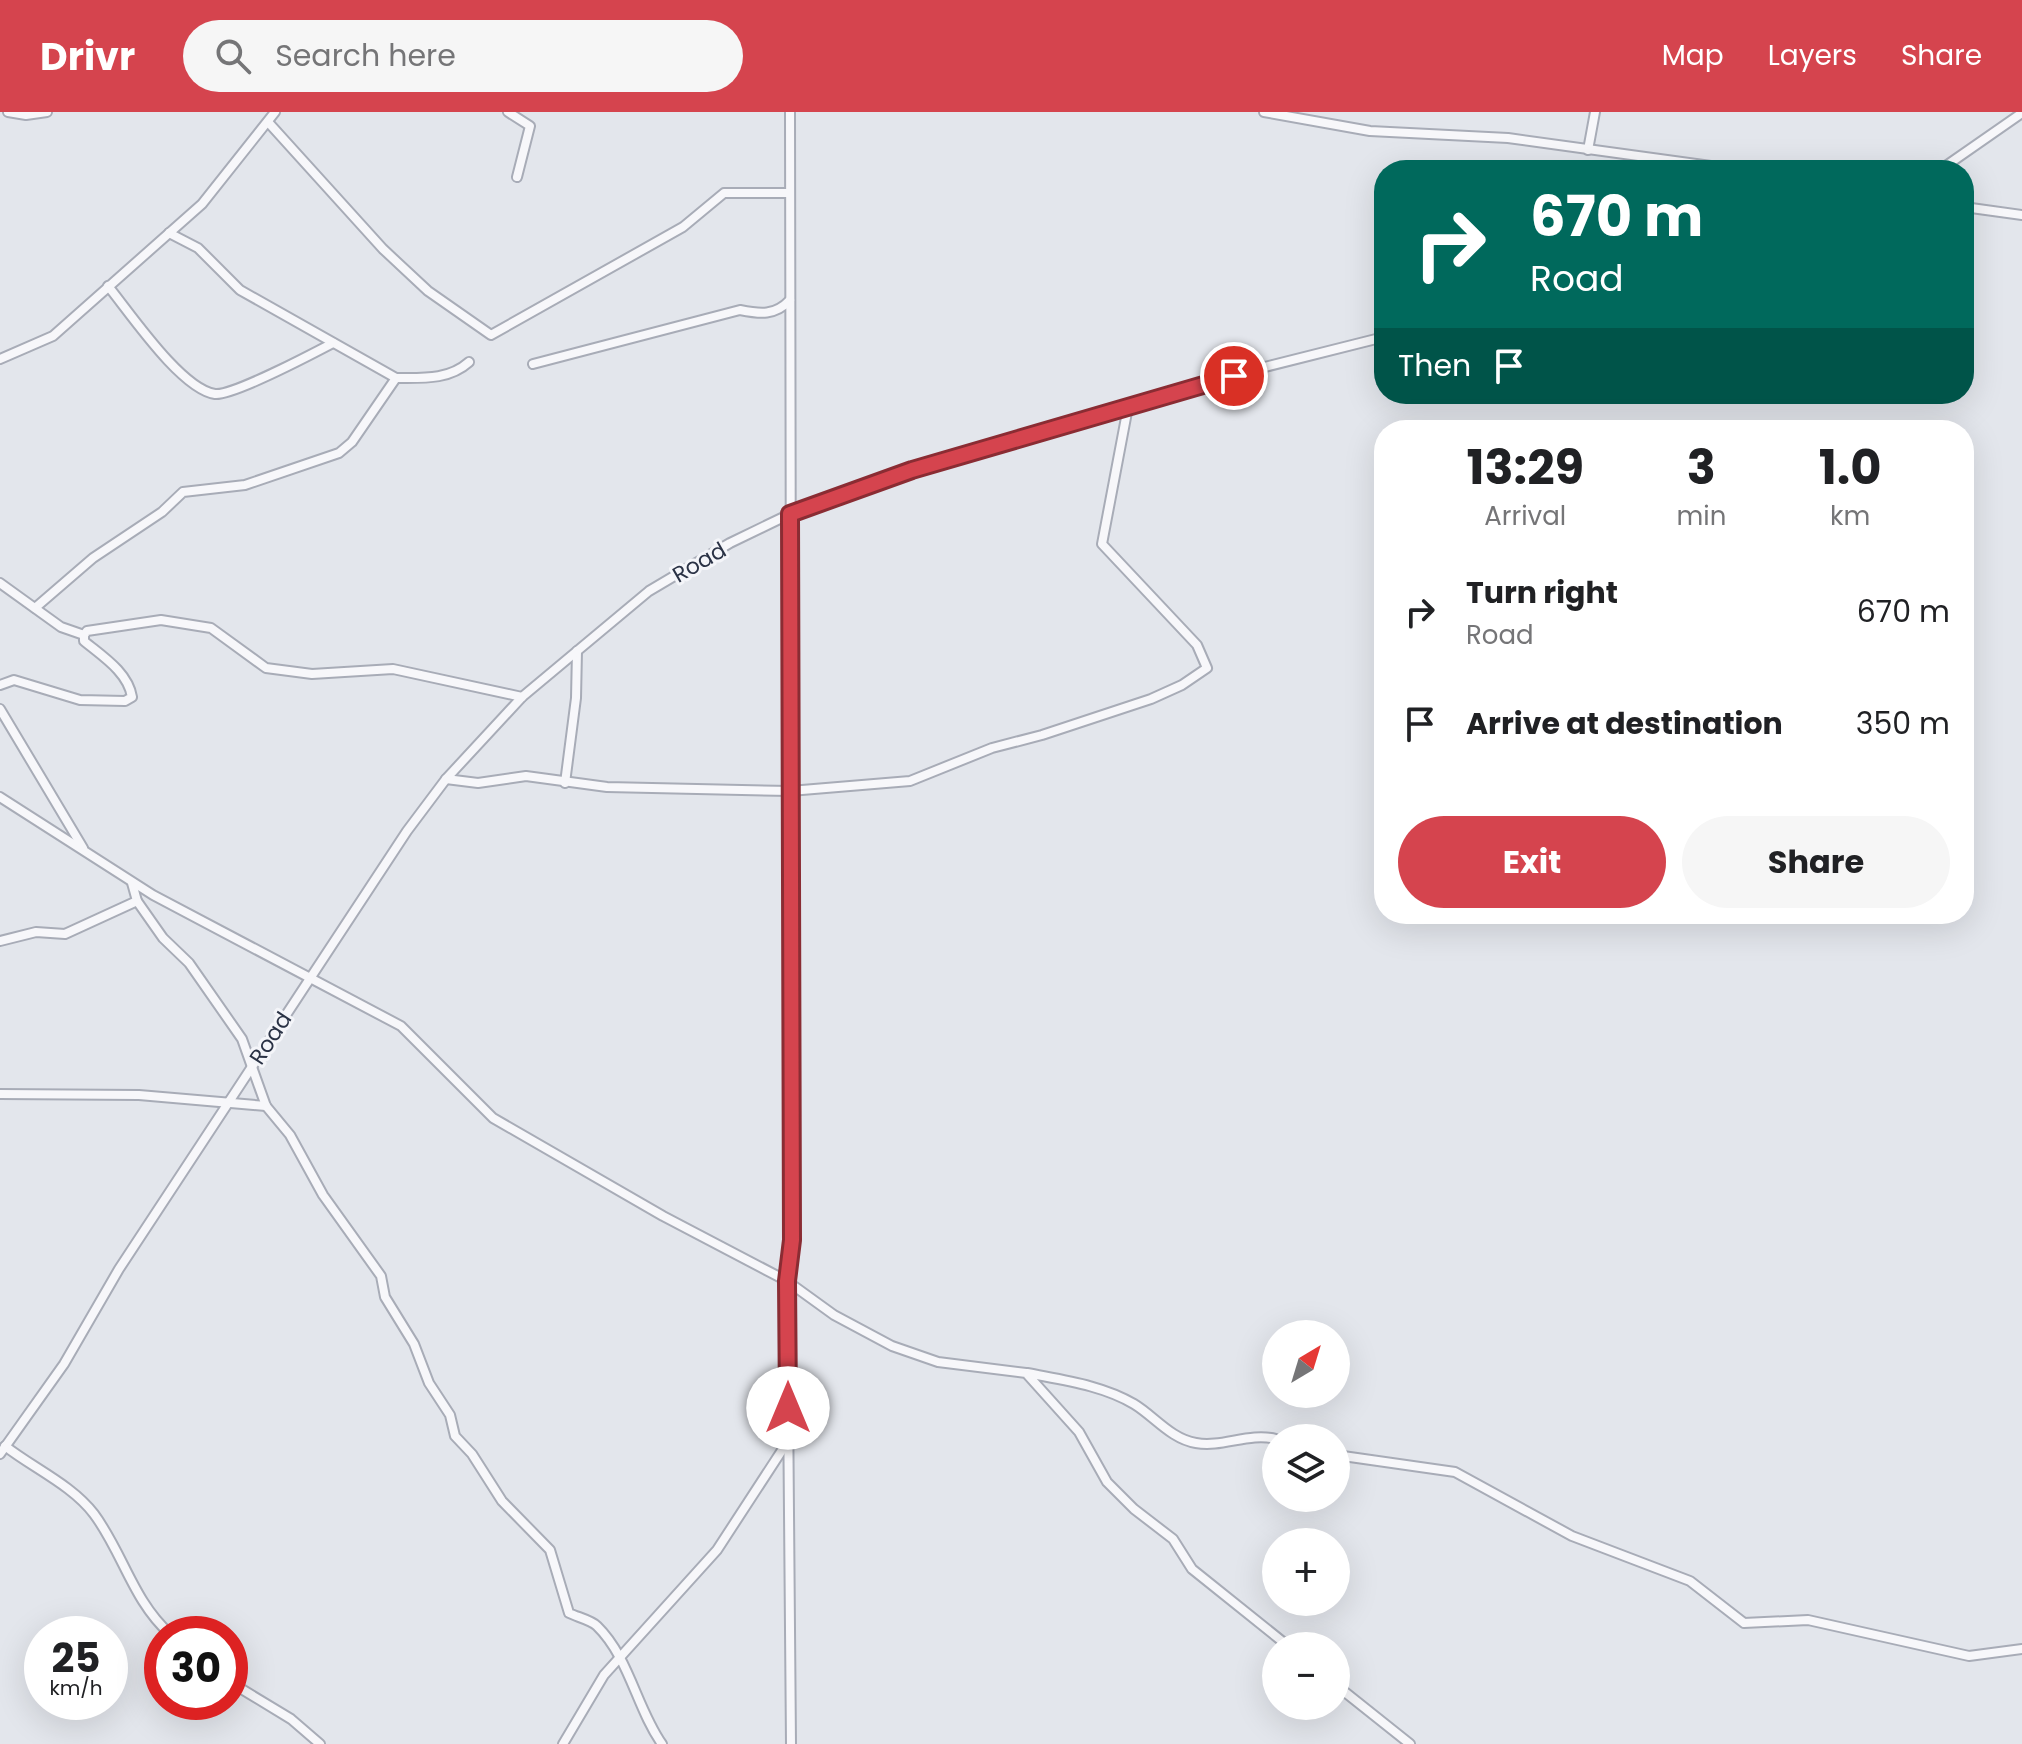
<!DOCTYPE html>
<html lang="en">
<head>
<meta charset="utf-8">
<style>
  body { margin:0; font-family:Poppins,sans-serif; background:#f6f6f6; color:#202124; height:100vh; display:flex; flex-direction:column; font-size:30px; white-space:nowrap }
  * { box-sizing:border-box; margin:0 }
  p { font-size:26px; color:#757577 }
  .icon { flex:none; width:44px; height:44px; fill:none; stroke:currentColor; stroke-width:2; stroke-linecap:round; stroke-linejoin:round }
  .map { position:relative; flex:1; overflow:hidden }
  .panel { position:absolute; left:1374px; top:308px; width:600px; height:504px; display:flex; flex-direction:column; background:#fff; border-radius:32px; box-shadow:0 8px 32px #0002 }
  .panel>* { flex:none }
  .banner { position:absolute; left:1374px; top:48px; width:600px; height:244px; border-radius:32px; box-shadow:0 8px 32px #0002; background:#00695c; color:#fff; overflow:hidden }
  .needle { width:52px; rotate:38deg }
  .buttons { position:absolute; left:1262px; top:1208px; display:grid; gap:16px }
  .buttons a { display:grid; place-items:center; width:88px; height:88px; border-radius:50%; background:#fff; box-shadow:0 8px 32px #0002; font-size:40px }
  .speed { position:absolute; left:24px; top:1504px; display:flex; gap:16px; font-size:40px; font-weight:700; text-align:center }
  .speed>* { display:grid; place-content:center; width:104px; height:104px; border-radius:50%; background:#fff; box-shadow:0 8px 32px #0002; line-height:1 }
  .speed small { font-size:20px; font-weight:400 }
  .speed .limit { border:12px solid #d22; background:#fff; color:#111 }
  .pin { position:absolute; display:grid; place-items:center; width:68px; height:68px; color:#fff; margin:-34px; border:4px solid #fff; border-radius:50%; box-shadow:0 2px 8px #0007 }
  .me { position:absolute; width:88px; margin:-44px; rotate:0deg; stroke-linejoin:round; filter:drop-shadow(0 0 6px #0008) }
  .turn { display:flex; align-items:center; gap:28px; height:168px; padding:0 24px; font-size:36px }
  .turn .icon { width:104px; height:104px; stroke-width:2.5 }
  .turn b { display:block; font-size:56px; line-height:68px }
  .then { display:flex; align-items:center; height:76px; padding:0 24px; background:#0003; gap:16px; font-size:30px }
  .eta { display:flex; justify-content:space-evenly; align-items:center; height:136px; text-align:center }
  .eta b { font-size:48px; font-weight:700; line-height:56px }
  .primary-button { display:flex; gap:16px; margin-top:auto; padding:16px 24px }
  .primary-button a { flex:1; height:92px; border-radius:48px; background:#d5444e; color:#fff; font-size:32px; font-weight:700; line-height:92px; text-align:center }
  .primary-button a+a { background:#f6f6f6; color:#202124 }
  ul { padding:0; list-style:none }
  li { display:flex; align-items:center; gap:24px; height:112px; padding:0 24px }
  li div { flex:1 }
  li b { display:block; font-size:30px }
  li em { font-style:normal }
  header { display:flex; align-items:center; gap:48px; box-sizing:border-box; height:112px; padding:0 40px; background:#d5444e; color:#fff }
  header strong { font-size:38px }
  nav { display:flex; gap:44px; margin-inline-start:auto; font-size:28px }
  .search { width:560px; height:72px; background:#f6f6f6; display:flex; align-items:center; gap:20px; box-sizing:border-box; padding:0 28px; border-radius:44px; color:#757577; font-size:30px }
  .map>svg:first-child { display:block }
</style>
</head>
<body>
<header>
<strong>Drivr</strong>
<div class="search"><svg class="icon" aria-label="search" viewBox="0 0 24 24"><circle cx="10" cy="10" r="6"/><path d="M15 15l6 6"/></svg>Search here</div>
<nav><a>Map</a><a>Layers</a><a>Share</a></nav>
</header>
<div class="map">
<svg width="2022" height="1632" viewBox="0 0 2022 1632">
  <rect width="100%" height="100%" fill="#e3e6ec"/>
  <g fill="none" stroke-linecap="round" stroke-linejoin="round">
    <!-- minor casing -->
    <g stroke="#a8acb7" stroke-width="12">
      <g id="minor">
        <polyline points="8,0 26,3 47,0"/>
        <polyline points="508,0 530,14 517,65"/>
        <polyline points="790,0 792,1128 787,1169 791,1632"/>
        <polyline points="1264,0 1370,19 1508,26 1740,58"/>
        <polyline points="268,10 383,137 428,179 491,223 683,115 724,81 789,81"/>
        <polyline points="1588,38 1595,0"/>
        <polyline points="1940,58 2022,1"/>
        <polyline points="1964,95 2022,103"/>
        <polyline points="169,121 198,136 240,178 396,266"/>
        <path d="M 108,174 C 130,201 181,277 215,282 C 232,284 314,241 333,231"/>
        <polyline points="0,247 53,224 202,92 275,0"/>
        <path d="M 533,252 L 740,198 C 760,202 775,204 790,188"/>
        <polyline points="0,471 61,515 84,523"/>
        <path d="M 35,496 L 93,446 L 162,400 L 183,380 L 245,373 L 339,341 L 352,330 L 396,266 C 423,266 449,268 469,250"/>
        <path d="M 0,573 L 14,568 L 80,588 L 125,589 L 132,585 C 128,560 102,544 84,529 L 84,523 L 87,519 L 161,508 L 211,516 L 266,556 L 312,562 L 393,557 L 522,585"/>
        <polyline points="0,597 83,736"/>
        <polyline points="446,667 478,671 526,664 607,675 790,679 910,669 992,636 1042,623 1151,587 1182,573 1207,556 1197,533 1102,432 1128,295"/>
        <polyline points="565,671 576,586 577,539"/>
        <polyline points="0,685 153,783 401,914 493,1006 663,1104 787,1169 834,1203 892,1234 938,1250 1026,1261 1079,1320 1107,1370 1134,1397 1173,1427 1192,1457 1288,1534"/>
        <path d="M 137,789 L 163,826 L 189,851 L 242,927 L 266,994 L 290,1023 L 323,1083 L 381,1164 L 385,1185 L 414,1232 L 429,1271 L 450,1303 L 455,1324 L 472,1342 L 502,1389 L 550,1438 L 569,1501 C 577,1505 591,1508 597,1514 C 629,1545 637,1597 662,1632"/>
        <polyline points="0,829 36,820 65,822 137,789 132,771"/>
        <polyline points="0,982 139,983 266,994"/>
        <path d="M 1027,1261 C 1062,1268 1102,1273 1134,1292 C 1154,1304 1171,1327 1196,1331 C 1222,1336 1249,1320 1276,1327"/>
        <path d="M 5,1334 C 33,1356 72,1373 94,1402 C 123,1441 133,1489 170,1522"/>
        <polyline points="0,1342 64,1252 119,1157 407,719 446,667 522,585 649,479 730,431 790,402 912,358 1261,256 1384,225"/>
        <polyline points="1336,1343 1455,1360 1572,1424 1690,1469 1744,1511 1808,1508 1969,1544 2022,1537"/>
        <polyline points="230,1570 291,1607 320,1632"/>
        <polyline points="1336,1573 1410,1632"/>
        <polyline points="563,1632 604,1563 717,1438 788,1329"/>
      </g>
    </g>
    <!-- minor -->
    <use href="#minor" stroke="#f7f7fa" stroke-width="8"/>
  </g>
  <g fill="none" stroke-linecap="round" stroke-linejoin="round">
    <!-- route casing -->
    <g stroke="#8a2c33" stroke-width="20">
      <polyline id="route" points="788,1296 787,1169 792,1128 790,402 912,358 1234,264"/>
    </g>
    <!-- route -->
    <use href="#route" stroke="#d5444e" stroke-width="14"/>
  </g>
  <g text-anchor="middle" stroke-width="6" stroke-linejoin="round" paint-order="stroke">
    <!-- street labels -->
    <g font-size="22" fill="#2a3245" stroke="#f4f5f9">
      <text transform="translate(699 450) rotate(-30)" y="8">Road</text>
      <text transform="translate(270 926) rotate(-57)" y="8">Road</text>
    </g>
  </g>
</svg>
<div class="buttons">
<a><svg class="needle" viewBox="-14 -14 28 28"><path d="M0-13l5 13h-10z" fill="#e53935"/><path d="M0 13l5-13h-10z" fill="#757577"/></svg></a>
<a><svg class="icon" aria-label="layers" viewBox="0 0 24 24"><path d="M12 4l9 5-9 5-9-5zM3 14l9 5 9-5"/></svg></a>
<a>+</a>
<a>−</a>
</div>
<div class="speed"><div>25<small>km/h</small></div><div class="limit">30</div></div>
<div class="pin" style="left:1234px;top:264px;background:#d93025"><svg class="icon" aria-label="arrive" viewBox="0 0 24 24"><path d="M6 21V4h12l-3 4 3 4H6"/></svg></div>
<svg class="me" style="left:788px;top:1296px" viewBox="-20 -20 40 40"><circle r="19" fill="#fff"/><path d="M0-13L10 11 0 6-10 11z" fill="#d5444e"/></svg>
<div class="banner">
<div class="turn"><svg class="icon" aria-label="right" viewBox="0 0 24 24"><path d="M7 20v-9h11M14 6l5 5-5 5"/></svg><div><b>670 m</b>Road</div></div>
<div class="then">Then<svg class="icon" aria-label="arrive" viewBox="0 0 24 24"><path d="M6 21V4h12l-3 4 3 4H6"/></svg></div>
</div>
<section class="panel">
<div class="eta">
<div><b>13:29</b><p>Arrival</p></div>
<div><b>3</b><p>min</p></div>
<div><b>1.0</b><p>km</p></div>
</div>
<ul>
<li><svg class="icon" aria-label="right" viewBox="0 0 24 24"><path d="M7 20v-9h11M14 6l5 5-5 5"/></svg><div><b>Turn right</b><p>Road</p></div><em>670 m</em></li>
<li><svg class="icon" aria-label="arrive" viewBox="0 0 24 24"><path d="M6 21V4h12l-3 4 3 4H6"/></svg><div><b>Arrive at destination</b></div><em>350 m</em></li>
</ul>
<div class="primary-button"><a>Exit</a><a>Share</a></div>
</section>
</div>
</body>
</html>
